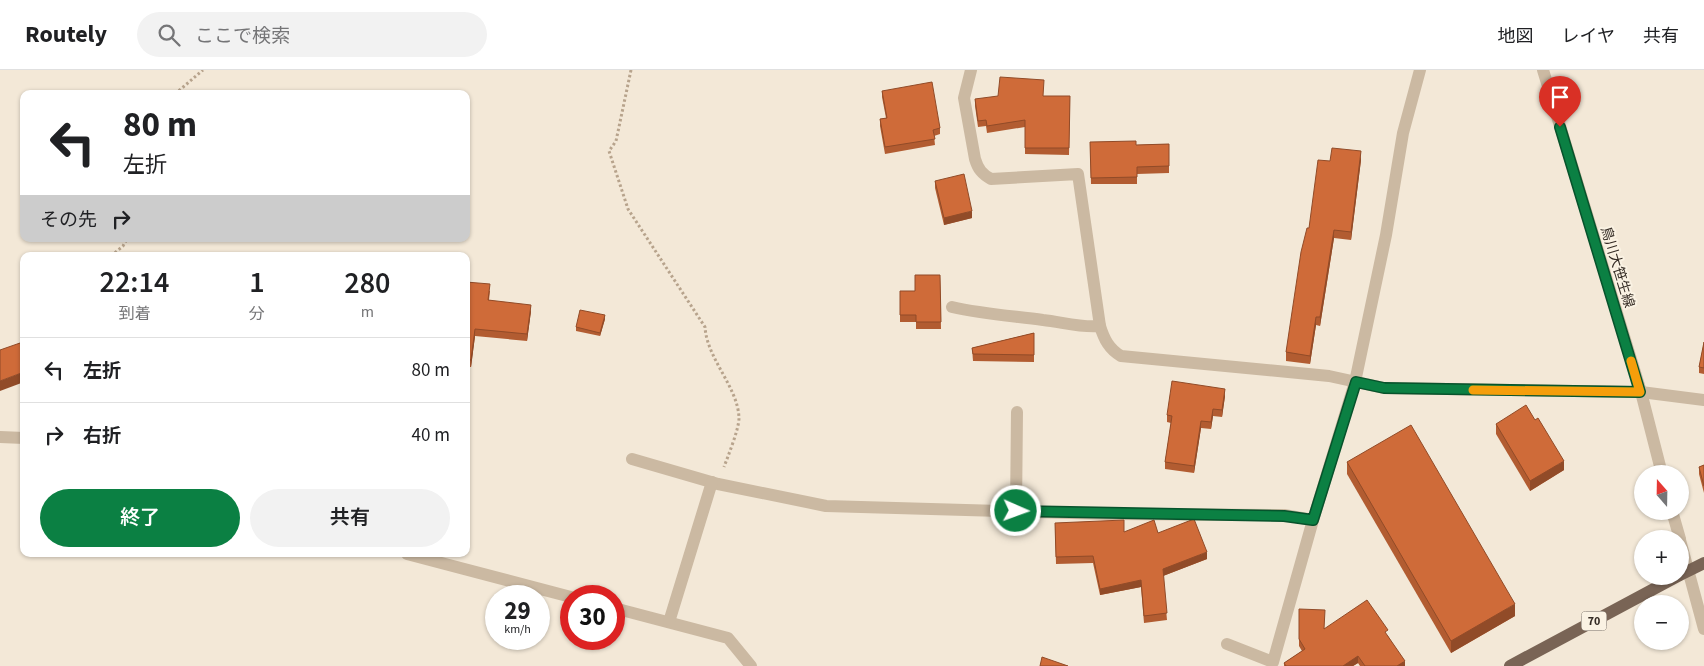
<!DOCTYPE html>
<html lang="ja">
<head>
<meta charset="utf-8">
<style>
  body { margin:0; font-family:"Source Sans 3","Noto Sans JP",sans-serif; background:#f2f2f2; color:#202124; height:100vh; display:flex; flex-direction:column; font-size:19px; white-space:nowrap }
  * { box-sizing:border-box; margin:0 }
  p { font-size:16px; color:#757577 }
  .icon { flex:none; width:28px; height:28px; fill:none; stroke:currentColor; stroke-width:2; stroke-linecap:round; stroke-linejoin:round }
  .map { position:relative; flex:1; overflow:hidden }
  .details { position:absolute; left:20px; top:182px; width:450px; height:305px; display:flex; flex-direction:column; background:#fff; border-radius:10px; box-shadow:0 1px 4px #0004 }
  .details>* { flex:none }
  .top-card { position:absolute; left:20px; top:20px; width:450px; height:152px; border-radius:10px; box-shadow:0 1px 4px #0004; background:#fff; color:#202124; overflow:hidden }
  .needle { width:32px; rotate:340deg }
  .fabs { position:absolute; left:1634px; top:395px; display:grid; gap:10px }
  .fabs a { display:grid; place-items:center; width:55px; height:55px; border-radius:50%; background:#fff; box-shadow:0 1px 4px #0004; font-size:25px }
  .speed { position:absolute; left:485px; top:515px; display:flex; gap:10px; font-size:25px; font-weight:700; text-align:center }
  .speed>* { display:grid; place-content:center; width:65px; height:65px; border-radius:50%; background:#fff; box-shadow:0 1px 4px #0004; line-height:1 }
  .speed small { font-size:12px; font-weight:400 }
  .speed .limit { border:8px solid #d22; background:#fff; color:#111 }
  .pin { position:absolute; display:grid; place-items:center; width:42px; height:42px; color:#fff; margin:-51px -21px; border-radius:50% 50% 50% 0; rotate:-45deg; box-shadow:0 0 5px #0007 }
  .pin .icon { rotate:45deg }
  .me { position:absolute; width:55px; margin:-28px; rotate:92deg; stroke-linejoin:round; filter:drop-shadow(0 0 4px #0008) }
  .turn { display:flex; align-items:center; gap:18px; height:105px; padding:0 20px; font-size:22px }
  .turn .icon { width:65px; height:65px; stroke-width:2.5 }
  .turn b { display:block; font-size:35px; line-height:42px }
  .then { display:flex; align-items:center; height:48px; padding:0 20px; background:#0003; gap:10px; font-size:19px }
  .eta { display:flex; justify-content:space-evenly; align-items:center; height:85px; text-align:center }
  .eta b { font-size:30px; font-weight:600; line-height:35px }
  .cta { display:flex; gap:10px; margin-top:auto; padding:10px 20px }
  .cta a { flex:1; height:58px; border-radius:30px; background:#0b8043; color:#fff; font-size:20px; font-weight:600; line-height:58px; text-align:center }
  .cta a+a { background:#f2f2f2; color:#202124 }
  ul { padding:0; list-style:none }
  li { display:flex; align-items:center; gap:15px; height:65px; padding:0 20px; border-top:1px solid #e0e0e0 }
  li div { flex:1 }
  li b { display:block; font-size:19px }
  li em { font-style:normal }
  header { display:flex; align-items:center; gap:30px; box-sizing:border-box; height:70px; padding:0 25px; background:#fff; border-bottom:1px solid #e0e0e0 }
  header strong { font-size:24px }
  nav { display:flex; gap:28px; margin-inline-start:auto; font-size:18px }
  .search { width:350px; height:45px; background:#f2f2f2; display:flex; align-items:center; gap:12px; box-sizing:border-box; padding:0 18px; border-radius:28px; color:#757577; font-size:19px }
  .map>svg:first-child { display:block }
</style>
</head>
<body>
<header>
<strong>Routely</strong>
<div class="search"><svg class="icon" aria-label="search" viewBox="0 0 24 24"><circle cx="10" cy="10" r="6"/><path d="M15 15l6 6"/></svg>ここで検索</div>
<nav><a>地図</a><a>レイヤ</a><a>共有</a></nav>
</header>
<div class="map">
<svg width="1704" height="596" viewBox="0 0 1704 596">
  <rect width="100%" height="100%" fill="#f3e8d7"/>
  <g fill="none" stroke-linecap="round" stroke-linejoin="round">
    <!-- path -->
    <g stroke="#b7a38c" stroke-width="3" stroke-dasharray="2.5 2.5" stroke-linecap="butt">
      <path d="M 631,0 L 616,71 L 609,81 L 628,139 L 705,257 C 707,289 738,317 739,348 C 739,359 728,386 724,397"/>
      <polyline points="175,24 203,0"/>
      <polyline points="111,186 123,176 127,169"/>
    </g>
    <!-- minor -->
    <g stroke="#cbb9a2" stroke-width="12">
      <path d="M 971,0 L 964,28 L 975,89 C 978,99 982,104 991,109 L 1078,104 L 1100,256 C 1104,269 1109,279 1121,286 L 1329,306 L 1384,318 L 1641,322 L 1704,330"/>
      <polyline points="1543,0 1641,322 1662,404"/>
      <path d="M 952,237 C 982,244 1013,246 1043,250 C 1062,252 1081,258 1100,256"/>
      <polyline points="0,367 24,368"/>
      <polyline points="632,389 718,414 826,436 1108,444 1284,445 1313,450"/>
      <polyline points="1016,441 1017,342"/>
      <polyline points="1672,441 1680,469"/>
      <polyline points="1680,470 1704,559"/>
      <polyline points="407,484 571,527"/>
      <polyline points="614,538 728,568 751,596"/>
      <polyline points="669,552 712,412"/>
      <polyline points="1227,574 1273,592 1313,450 1355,312 1386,165 1403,63 1420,0"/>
    </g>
    <!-- major -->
    <g stroke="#796455" stroke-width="12">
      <polyline points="1680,505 1704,493"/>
      <polyline points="1510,596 1678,506"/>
    </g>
  </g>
  <!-- wall -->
  <g fill="#b25c31">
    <polygon points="882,21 940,58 940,64 934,66 935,75 885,84 880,56 880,49 886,48 882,27"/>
    <polygon points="1043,26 1070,26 1069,85 1025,84 1025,57 987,63 986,56 978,57 975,36 975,29"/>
    <polygon points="1090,72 1136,75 1169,74 1169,103 1137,104 1137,114 1091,114"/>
    <polygon points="1361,90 1351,170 1334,168 1320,256 1316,255 1310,294 1286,291 1286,282 1309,158 1330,91"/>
    <polygon points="935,111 972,148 944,155 935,118"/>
    <polygon points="940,205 941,259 916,259 916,252 900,252 900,221 915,221"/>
    <polygon points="466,212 490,221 489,230 531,241 527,271 475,266 471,297 466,297"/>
    <polygon points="605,249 600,266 576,261 576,257"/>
    <polygon points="1034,263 1034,292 973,291 972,278"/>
    <polygon points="1704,272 1704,304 1699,303 1699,297"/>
    <polygon points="1225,326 1222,347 1213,346 1211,359 1201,358 1194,403 1165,399 1165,392 1171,353 1167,352 1167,345"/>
    <polygon points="1496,354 1564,400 1530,421 1496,364"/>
    <polygon points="1347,392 1515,546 1451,583 1347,404"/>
    <polygon points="1704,395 1704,423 1699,404 1699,397"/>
    <polygon points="1055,453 1124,462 1158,463 1207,489 1163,506 1167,550 1144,553 1141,517 1100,525 1093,493 1056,494"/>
    <polygon points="1299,539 1325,559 1388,566 1405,596 1360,596 1358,593 1353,596 1284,596 1284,593 1302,581 1299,576"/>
  </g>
  <!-- shaded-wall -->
  <g fill="#914b28">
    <polygon points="1361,81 1361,90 1351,170 1351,162"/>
    <polygon points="972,141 972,148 944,155 944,148"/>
    <polygon points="1334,160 1334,168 1320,256 1320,247"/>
    <polygon points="531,235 531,241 527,271 527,264"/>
    <polygon points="605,245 605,249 600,266 600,263"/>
    <polygon points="1316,247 1316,255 1310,294 1310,286"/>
    <polygon points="475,259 475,266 471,297 471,290"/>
    <polygon points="24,302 24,312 0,321 0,311"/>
    <polygon points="1225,319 1225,326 1222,347 1222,340"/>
    <polygon points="1213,339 1213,346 1211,359 1211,352"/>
    <polygon points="1201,351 1201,358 1194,403 1194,396"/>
    <polygon points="1564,391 1564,400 1530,421 1530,411"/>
    <polygon points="1207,482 1207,489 1163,506 1163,499"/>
    <polygon points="1141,510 1141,517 1100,525 1100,519"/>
    <polygon points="1515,534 1515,546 1451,583 1451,571"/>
    <polygon points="1358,586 1358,593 1353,596 1343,596"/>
    <polygon points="1405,591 1405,596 1397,596"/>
  </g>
  <!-- building -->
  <g fill="#cf6b39" stroke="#914b28">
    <polygon points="1000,7 1044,10 1043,26 1070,26 1069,78 1025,78 1025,50 987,56 986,50 978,51 975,29 998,26"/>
    <polygon points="932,12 940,58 933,60 935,69 885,77 880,49 887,48 882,21"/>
    <polygon points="1136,71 1136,75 1169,74 1169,96 1137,97 1137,107 1091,108 1090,72"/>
    <polygon points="1332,78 1361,81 1351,162 1334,160 1320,247 1316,247 1310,286 1286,282 1301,182 1307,158 1309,158 1318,90 1330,91"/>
    <polygon points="964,104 972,141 944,148 935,111"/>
    <polygon points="915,205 940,205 941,252 916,252 916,245 900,245 900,221 915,221"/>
    <polygon points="466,212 490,214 488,230 531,235 527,264 475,259 471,290 466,290"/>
    <polygon points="580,240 605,245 600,263 576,257"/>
    <polygon points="1034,263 1034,285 973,284 972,278"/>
    <polygon points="1704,272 1704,298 1699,297"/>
    <polygon points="20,273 24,283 24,302 0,311 0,280"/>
    <polygon points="1172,311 1225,319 1222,340 1213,339 1211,352 1201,351 1194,396 1165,392 1172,346 1167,345"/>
    <polygon points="1526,335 1535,350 1538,348 1564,391 1530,411 1496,354"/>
    <polygon points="1411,355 1515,534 1451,571 1347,392"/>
    <polygon points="1704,395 1704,416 1699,397"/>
    <polygon points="1194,449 1207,482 1163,499 1167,543 1144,546 1141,510 1100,519 1093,486 1056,487 1055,453 1124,450 1124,462 1154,450 1158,463"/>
    <polygon points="1367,530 1388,560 1385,562 1405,591 1397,596 1365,596 1358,586 1343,596 1286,596 1284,593 1305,579 1299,569 1299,539 1325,540 1324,559"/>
    <polygon points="1042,587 1068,596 1040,596"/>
  </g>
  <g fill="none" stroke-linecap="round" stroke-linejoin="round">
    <!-- route casing -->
    <g stroke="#07532c" stroke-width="12">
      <polyline id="route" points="1016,441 1284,446 1313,450 1356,312 1384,318 1640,322 1560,57"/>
    </g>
    <!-- route -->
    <use href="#route" stroke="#0b8043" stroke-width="9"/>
    <!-- slow -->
    <polyline stroke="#f59e0b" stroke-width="9" points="1473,320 1640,322 1631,291"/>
  </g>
  <g text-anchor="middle" stroke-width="4" stroke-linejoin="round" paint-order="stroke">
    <!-- shield labels -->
    <rect fill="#faf2e3" stroke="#70675e" stroke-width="1" x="1581.5" y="541.5" width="25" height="19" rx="4"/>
    <g font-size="12" font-weight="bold" fill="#352c25">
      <text x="1594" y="555">70</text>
    </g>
    <!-- street labels -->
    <g font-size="14" fill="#352c25" stroke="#faf2e3">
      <text transform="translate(1618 197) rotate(73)" y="5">鳥川大笹生線</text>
    </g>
  </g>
</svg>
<div class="fabs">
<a><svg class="needle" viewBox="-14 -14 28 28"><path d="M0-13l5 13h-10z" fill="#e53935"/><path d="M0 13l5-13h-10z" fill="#757577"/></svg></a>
<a>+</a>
<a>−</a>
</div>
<div class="speed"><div>29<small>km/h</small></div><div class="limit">30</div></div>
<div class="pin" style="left:1560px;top:57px;background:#d93025"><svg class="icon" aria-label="arrive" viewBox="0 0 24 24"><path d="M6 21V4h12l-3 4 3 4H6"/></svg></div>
<svg class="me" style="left:1016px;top:441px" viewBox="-20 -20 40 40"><circle r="17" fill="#0b8043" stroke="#fff" stroke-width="3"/><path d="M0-11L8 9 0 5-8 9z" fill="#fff"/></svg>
<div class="top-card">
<div class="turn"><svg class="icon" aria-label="left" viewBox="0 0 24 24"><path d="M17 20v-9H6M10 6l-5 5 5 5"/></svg><div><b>80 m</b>左折</div></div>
<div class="then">その先<svg class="icon" aria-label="right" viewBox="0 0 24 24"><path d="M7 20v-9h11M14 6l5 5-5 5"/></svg></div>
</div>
<section class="details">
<div class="eta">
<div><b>22:14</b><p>到着</p></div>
<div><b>1</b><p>分</p></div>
<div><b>280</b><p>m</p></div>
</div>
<ul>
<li><svg class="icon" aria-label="left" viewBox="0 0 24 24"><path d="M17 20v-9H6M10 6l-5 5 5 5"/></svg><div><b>左折</b></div><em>80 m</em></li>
<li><svg class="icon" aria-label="right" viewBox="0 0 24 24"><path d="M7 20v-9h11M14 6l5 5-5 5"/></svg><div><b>右折</b></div><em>40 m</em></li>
</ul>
<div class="cta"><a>終了</a><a>共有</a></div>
</section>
</div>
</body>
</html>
